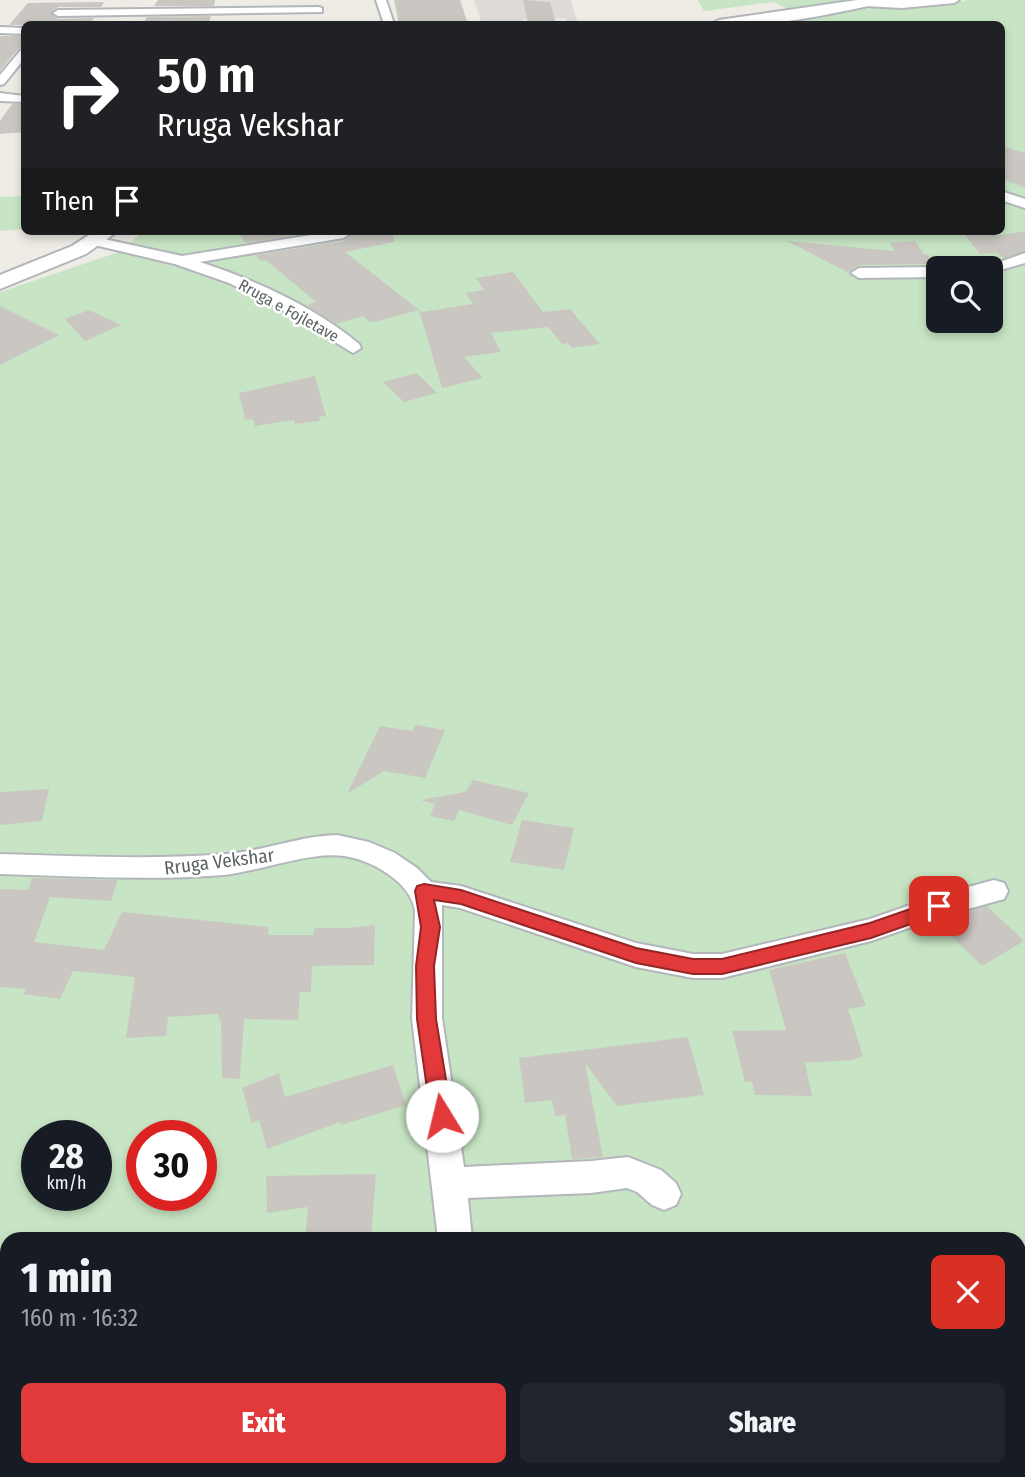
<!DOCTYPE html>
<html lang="en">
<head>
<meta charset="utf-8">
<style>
  body { margin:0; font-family:"Fira Sans Condensed",sans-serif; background:#20242c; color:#f1f3f6; height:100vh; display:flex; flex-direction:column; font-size:26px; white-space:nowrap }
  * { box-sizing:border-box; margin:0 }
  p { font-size:23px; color:#9ea1a6 }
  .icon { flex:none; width:38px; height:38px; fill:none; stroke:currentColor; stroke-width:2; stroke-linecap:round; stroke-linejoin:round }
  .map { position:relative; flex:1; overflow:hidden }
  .side { position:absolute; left:0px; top:1232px; width:1026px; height:245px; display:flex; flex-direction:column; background:#171b24; border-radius:21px 21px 0 0; box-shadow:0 4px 10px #0003 }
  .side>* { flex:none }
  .top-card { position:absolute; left:21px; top:21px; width:984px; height:214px; border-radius:10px; box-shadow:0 4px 10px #0003; background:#202124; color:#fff; overflow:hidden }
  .tools { position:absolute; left:926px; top:256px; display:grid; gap:14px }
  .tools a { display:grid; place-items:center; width:77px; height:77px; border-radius:10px; background:#171b24; box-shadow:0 4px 10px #0003; font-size:35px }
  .speed { position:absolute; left:21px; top:1120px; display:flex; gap:14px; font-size:35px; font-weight:700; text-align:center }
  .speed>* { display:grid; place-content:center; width:91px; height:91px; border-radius:50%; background:#171b24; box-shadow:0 4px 10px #0003; line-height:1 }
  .speed small { font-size:18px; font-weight:400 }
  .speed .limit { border:10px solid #d22; background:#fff; color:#111 }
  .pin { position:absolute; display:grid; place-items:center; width:60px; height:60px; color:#fff; margin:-30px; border-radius:14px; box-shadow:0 4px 10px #0006 }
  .me { position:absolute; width:77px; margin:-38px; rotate:351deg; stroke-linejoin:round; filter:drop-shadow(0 0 5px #0008) }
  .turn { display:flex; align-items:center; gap:24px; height:147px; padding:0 21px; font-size:32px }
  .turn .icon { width:91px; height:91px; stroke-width:2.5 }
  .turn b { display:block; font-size:49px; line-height:60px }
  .then { display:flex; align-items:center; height:66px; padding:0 21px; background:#0003; gap:14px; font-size:26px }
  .round { display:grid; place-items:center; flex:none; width:74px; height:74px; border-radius:10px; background:#20242c }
  .head { display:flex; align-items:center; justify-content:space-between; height:119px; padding:0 21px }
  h1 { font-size:42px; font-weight:800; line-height:52px }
  .action { display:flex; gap:14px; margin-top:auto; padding:14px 21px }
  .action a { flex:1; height:80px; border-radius:10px; background:#e2393b; color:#fff; font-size:28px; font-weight:800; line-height:80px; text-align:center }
  .action a+a { background:#20242c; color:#f1f3f6 }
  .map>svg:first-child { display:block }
</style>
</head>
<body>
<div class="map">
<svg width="1025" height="1477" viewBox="0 0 1025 1477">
  <rect width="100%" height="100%" fill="#efece6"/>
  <!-- industrial -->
  <polygon fill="#dedbd8" points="474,0 571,0 578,24 567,24 565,18 523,19 524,23 482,24"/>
  <!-- green -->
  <g fill="#c7e5c4" fill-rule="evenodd">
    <polygon points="698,0 856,0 790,11 774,2 704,11"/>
    <path d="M 970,0 L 1025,0 L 1025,1477 L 0,1477 L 0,292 L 119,252 L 144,231 L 1001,231 L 1001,24 L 753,24 L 872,8 L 905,8 ZM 938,268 L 990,268 L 990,320 L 938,320 ZM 37,1136 L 96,1136 L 96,1195 L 37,1195 ZM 142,1136 L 201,1136 L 201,1195 L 142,1195 ZM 7,1239 L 1018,1239 L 1018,1470 L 7,1470 Z"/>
    <polygon points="24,196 24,229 0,231 0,197"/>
  </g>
  <!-- building -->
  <g fill="#cac7c2">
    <polygon points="158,0 215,0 214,6 154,6"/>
    <polygon points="394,0 460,0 468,24 399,24"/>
    <polygon points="523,0 550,2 556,24 528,23"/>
    <polygon points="104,2 101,7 58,7 51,12 58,19 94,18 90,24 9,25 28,3"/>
    <polygon points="211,16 209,23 143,24 147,17"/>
    <polygon points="0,36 24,36 24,47 18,49 0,71"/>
    <polygon points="12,104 24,104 24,132 0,134 0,121"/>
    <polygon points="1001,146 1025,153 1025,188 1001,178"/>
    <polygon points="237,231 319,231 246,243"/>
    <polygon points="351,231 393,231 394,242 345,252 422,312 473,304 466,293 484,290 476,278 513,272 543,312 570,309 600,344 572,348 568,343 562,344 548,327 491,333 501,352 464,357 483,378 442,388 419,310 378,321 370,322 363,316 336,324 307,305 316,302 267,261 260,261 256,255 343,241 351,236"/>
    <polygon points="962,231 993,231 997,236 1025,231 1025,251 1005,258 996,253 980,254"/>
    <polygon points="787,241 894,251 890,243 915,241 924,254 929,255 931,264 859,265 847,272"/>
    <polygon points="0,306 59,335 0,365"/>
    <polygon points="89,310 121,325 85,341 65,319"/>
    <polygon points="417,373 437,393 404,402 383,382"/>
    <polygon points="315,376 326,416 319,417 320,421 295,424 294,420 255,426 253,419 245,420 239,393"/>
    <polygon points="416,725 445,730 425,778 384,771 347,794 380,726 412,731"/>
    <polygon points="473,780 529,793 512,825 459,810 454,821 430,816 435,804 420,800 465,792"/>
    <polygon points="49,789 42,821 0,825 0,792"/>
    <polygon points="522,820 574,828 564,870 510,862"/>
    <polygon points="32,878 118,880 111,901 50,897 34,942 104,950 122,912 269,927 268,935 313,935 315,928 348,928 375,925 374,965 312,966 311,992 300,992 298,1020 244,1019 240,1079 222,1078 221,1019 219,1020 218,1014 168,1017 166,1036 126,1038 135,977 73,971 60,999 23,994 26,989 0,987 0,889 28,890"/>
    <polygon points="987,906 1024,941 982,966 936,921"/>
    <polygon points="845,953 866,1006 848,1009 863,1056 852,1060 805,1063 812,1096 755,1095 752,1082 745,1082 732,1031 786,1030 769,970"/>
    <polygon points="688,1037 704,1095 617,1106 585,1063 603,1157 572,1159 565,1115 555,1116 552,1100 525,1103 519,1058"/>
    <polygon points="393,1065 406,1105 341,1125 340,1122 267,1149 259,1120 252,1123 242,1088 279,1073 285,1097"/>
    <polygon points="376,1174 371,1239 305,1239 308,1207 267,1213 266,1176"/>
  </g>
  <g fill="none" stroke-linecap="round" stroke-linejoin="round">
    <!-- minor casing -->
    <g stroke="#b3b6ba" stroke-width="4">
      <g id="minor">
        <polygon points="376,0 386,0 394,24 384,24"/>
        <polygon points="923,0 959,0 954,3 902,8 865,6 860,3 865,0"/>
        <polygon points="318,7 322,8 322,12 58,16 53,13 58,10"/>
        <polygon points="0,27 24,28 24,34 0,33"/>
        <polygon points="24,50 24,59 4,84 0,85 0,75 20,51"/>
        <polygon points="0,93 24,96 24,102 0,101"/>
        <polygon points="1001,191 1025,199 1025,208 1001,200"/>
        <path d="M 335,231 L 348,231 L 350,234 L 343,238 L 200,262 C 255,280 315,307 359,344 L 361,348 L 353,353 L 281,309 L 229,283 L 175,264 L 90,244 L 88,241 L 95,237 L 182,256 Z"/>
        <polygon points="1025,253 1025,263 990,273 990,268 983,268"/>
        <polygon points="938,267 938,277 859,278 851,273 859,268"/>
        <path d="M 337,835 L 369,842 L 395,853 L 417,868 L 431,882 L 461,886 L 636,943 L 693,954 L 722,954 L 870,919 L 939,895 L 994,880 L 1004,883 L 1008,891 L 1004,899 L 943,916 L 871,941 L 722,978 L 693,978 L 636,967 L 460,908 L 442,905 L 442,1018 L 464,1167 L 591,1161 L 628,1157 L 661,1170 L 676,1183 L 681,1194 L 676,1205 L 664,1210 L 652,1205 L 637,1192 L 627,1188 L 591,1193 L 468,1198 L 472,1239 L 438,1239 L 412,1018 L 415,911 C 411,882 372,860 344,856 C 310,851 261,871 224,875 C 149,881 75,876 0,874 L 0,854 C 76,856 150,860 226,854 C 264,851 299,836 337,835 Z"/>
        <polygon points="486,1470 524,1470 526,1477 486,1477"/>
      </g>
    </g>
    <!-- secondary casing -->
    <g stroke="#b2b6ba" stroke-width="4">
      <g id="secondary">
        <path d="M 857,0 L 885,0 L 878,4 C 825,15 766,29 712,24 L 719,20 Z"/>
        <polygon points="95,231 118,231 86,254 0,289 0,275 72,246"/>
      </g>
    </g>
    <!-- minor -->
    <use href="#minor" fill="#fff" fill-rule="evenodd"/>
    <!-- secondary -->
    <use href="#secondary" fill="#fff" fill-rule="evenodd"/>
  </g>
  <!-- route -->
  <polygon fill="#e2393b" stroke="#932526" stroke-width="2" points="424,884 461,890 636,948 693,959 722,959 870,923 939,899 945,901 948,906 945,912 871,938 722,974 693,974 636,963 461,904 434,900 440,927 434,966 436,1019 452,1116 449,1123 442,1126 434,1123 431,1116 417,1019 416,966 421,927 415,891 417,886"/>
  <g text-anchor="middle" stroke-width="5" stroke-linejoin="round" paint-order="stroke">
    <!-- far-street labels -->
    <g font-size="16" fill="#5d6265" stroke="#fff">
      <text transform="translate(289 310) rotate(29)" y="6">Rruga e Fojletave</text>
    </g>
    <!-- street labels -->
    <g font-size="19" fill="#5d6265" stroke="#fff">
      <text transform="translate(219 861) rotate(-7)" y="7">Rruga Vekshar</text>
    </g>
  </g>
</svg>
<div class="tools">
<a><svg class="icon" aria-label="search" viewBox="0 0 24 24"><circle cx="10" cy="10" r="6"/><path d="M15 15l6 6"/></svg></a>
</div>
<div class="speed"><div>28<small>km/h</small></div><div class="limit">30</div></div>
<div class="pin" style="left:939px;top:906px;background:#d93025"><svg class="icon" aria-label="arrive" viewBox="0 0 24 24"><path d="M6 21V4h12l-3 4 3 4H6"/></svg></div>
<svg class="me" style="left:442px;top:1116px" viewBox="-20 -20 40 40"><circle r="19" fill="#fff"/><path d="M0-13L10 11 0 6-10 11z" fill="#e2393b"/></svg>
<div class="top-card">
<div class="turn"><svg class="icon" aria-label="right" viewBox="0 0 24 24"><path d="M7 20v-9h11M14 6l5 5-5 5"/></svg><div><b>50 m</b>Rruga Vekshar</div></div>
<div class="then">Then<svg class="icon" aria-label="arrive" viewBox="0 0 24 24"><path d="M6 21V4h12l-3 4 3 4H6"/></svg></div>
</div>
<section class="side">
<div class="head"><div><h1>1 min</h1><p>160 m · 16:32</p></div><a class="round" style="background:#d93025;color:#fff"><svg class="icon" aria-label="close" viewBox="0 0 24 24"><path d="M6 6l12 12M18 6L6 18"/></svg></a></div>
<div class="action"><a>Exit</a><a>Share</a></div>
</section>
</div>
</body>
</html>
